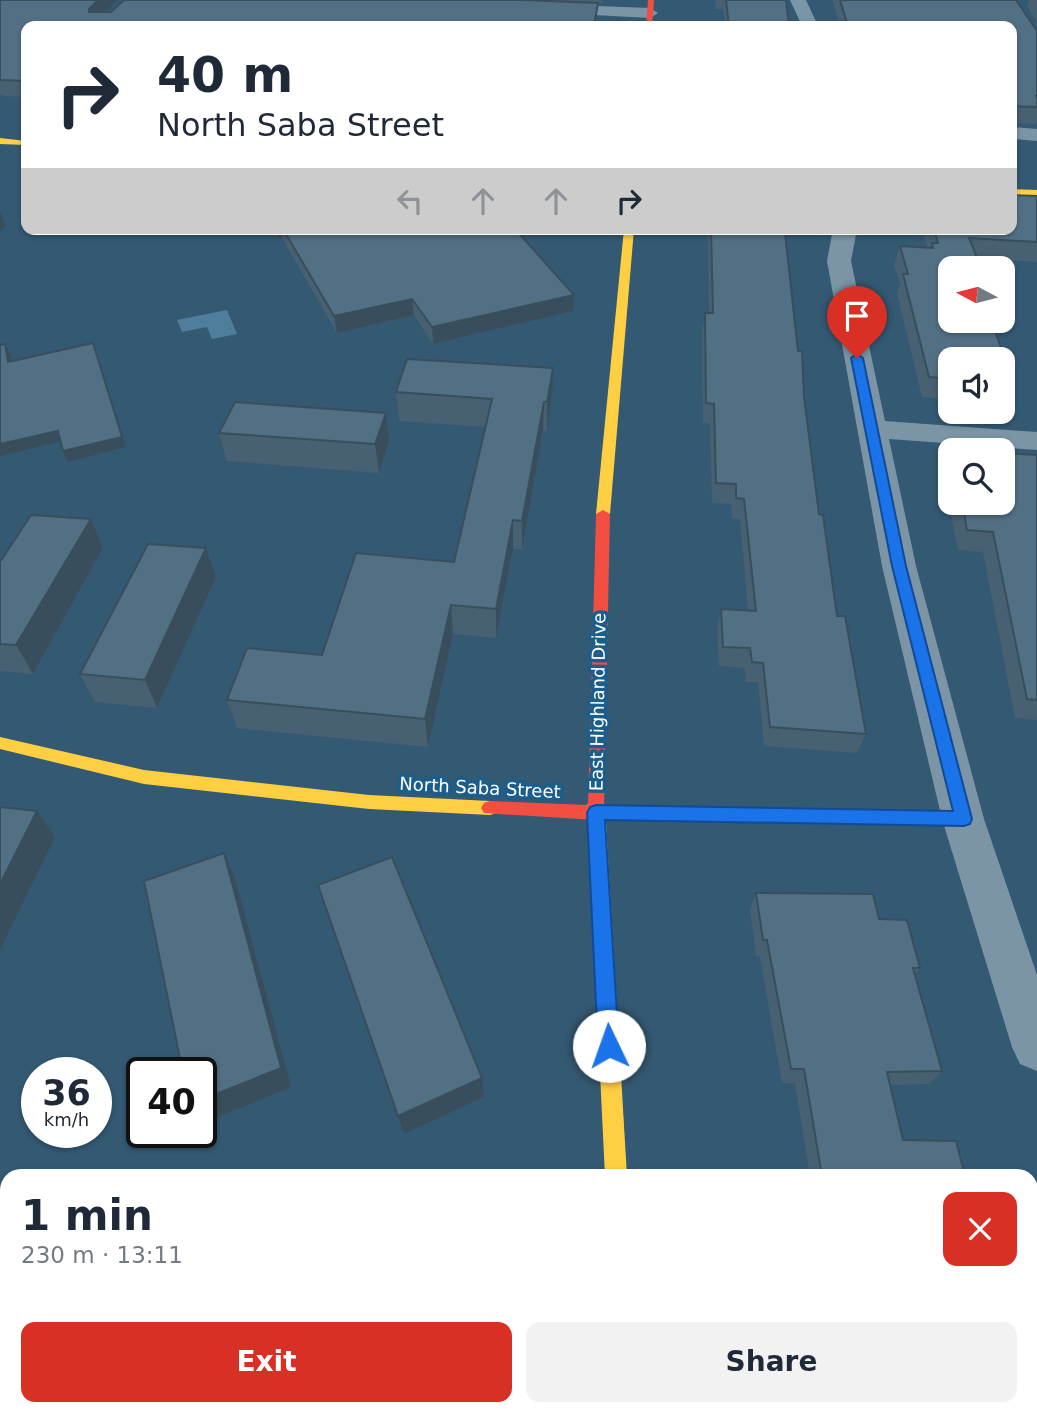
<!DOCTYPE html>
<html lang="en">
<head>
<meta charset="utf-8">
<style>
  body { margin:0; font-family:"DejaVu Sans",sans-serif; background:#f2f2f3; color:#1f2937; height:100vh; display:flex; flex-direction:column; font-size:26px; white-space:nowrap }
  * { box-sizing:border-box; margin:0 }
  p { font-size:23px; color:#747a83 }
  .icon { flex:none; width:38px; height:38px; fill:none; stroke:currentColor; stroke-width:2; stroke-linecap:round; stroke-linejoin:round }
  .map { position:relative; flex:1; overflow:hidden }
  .panel { position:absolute; left:0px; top:1169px; width:1038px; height:247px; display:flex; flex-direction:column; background:#fff; border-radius:21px 21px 0 0; box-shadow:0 2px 5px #0004 }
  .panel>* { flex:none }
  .top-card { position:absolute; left:21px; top:21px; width:996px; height:214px; border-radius:14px; box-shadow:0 2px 5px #0004; background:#fff; color:#1f2937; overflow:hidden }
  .needle { width:46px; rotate:277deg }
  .controls { position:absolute; left:938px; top:256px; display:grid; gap:14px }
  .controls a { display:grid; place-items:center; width:77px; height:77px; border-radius:14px; background:#fff; box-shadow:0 2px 5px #0004; font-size:35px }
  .speed { position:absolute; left:21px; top:1057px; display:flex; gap:14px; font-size:35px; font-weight:700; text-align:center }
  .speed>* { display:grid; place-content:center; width:91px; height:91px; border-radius:50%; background:#fff; box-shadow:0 2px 5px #0004; line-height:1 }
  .speed small { font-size:18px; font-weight:400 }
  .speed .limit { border:4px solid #111; border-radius:10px; background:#fff; color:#111 }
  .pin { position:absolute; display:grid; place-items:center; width:60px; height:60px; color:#fff; margin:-72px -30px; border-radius:50% 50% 50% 0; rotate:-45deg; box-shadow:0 0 7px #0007 }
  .pin .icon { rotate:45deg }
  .me { position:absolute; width:77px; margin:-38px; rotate:357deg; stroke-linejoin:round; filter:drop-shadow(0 0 5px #0008) }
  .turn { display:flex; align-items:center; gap:24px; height:147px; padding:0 21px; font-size:32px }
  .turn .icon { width:91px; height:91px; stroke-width:2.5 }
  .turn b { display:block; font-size:49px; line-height:60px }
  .lanes { display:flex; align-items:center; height:66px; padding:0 21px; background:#0003; justify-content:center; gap:35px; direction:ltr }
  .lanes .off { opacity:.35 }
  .round { display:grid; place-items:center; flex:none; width:74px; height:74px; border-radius:14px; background:#f2f2f3 }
  .head { display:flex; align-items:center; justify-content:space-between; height:119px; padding:0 21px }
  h1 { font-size:42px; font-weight:800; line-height:52px }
  .action { display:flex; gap:14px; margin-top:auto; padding:14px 21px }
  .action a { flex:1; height:80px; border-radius:14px; background:#d93025; color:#fff; font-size:28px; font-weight:800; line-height:80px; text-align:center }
  .action a+a { background:#f2f2f3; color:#1f2937 }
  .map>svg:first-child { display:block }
</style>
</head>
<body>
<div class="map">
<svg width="1037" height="1415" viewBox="0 0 1037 1415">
  <rect width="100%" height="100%" fill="#345972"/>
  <!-- water -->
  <polygon fill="#4f7d9c" points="227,310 237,334 212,339 207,327 182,332 177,320"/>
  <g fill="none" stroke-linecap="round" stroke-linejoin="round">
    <!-- street -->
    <g fill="#7b95a6" fill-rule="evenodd">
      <polygon points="790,0 806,0 818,26 802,26"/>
      <polygon points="544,4 650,8 658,13 650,18 538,12 536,9 538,6"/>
      <polygon points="1012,127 1037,129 1037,141 1012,139"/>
      <polygon points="833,229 857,229 851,261 885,421 1037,432 1037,450 889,439 916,566 984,819 1037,975 1037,1071 1020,1064 1012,1047 942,819 882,566 827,261"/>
      <polygon points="603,1409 663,1409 664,1415 604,1415"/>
    </g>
    <!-- slow -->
    <g fill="#ffcf43" fill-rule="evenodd">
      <polygon points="0,138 26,141 26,145 0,144"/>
      <polygon points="1012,189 1037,190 1037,196 1012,195"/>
      <polygon points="624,229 634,229 610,514 603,518 596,514"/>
      <polygon points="0,737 144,770 369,795 490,801 496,803 499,808 496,813 490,815 369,809 144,784 0,749"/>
      <polygon points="596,798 602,800 605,805 627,1176 605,1176 587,805 590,800"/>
    </g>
    <!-- jam -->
    <g fill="#f24e42" fill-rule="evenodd">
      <polygon points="648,0 654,0 652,26 646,26"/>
      <polygon points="603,510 610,514 604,806 963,812 969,814 972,819 969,824 963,826 596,820 484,813 481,808 484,803 490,801 588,805 596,514"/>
    </g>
  </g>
  <!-- wall -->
  <g fill="#476072">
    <polygon points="0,0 118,0 105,12 111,12 124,0 602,0 602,3 598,3 596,26 26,26 26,97 5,96 0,94"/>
    <polygon points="716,0 786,0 789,26 726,26 723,9 715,9"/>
    <polygon points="832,0 1016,0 1037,31 1037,121 1036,124 1012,123 1012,26 840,26"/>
    <polygon points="1029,0 1037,0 1037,22 1027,6"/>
    <polygon points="1037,196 1037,262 977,258 980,265 979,268 950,268 1005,359 1003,365 1003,359 950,359 950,407 944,407 943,399 922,397 897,293 900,284 894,265 900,246 927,247 922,229 1012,229"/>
    <polygon points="272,229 515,229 573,311 433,344 414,315 337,333 282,238 278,239"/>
    <polygon points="708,229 771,229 798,351 819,514 837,616 866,734 857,753 764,746 758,682 746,682 745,668 719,666 717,629 721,609 748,611 740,519 732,518 731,504 712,503 710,424 703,423 702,332 705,313 709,313"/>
    <polygon points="396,392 552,396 547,431 543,431 522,550 513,549 496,638 453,634 428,747 237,728 227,700 322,655 454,562 486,427 399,421"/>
    <polygon points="386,413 389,441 379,473 227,461 219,433"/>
    <polygon points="1037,455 1037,720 1015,718 983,552 958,550 951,515 957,502 1003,502"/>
    <polygon points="91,519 103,548 33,674 0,671 0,562"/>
    <polygon points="216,577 157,708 95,702 80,674"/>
    <polygon points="318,885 484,1097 404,1134"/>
    <polygon points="756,893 879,919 920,968 915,975 942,1071 929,1084 890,1085 903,1140 965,1176 810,1176 795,1083 782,1083 760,957 756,956 750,910"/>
    <polygon points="836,1409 970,1409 971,1415 837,1415"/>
  </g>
  <!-- shaded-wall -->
  <g fill="#394e5c">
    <polygon points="98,0 118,0 93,24 89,12 89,9"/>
    <polygon points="0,212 6,226 0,232"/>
    <polygon points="176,229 210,229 178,235"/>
    <polygon points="276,229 280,229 282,238 278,239"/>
    <polygon points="574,295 573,311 433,344 432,327"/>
    <polygon points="412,299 414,315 337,333 334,316"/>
    <polygon points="93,343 126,447 67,462 63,451"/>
    <polygon points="5,344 10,354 13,372 8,362"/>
    <polygon points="553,368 552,396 547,431 547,402"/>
    <polygon points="544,402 543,431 522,550 522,521"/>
    <polygon points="386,413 389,441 379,473 375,444"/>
    <polygon points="58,431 63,441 0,456 0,444"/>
    <polygon points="91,519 103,548 33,674 16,645"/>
    <polygon points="513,520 513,549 496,638 496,609"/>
    <polygon points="206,548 216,577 157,708 145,680"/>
    <polygon points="451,605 453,634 428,747 425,719"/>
    <polygon points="37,811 55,837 0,950 0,884"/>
    <polygon points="224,853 235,878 291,1087 204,1123 201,1120 201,1100"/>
    <polygon points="482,1078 484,1097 404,1134 398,1116"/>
    <polygon points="467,1409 471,1409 470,1415 466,1415"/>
  </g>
  <!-- building -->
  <g fill="#527084" stroke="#394e5c" stroke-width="2">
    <polygon points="0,0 98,0 89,9 89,12 111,12 124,0 523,0 598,3 594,26 26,26 26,81 0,80"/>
    <polygon points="726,0 786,0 789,26 729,26"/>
    <polygon points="840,0 1016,0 1037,31 1037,96 1036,96 1037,98 1037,107 1012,106 1012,26 848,26"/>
    <polygon points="1012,195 1037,196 1037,242 969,238 980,265 972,265 973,268 950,268 950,320 991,320 1005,359 950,359 950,379 929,377 903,274 908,274 900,246 933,248 932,243 938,243 934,229 1012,229"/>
    <polygon points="283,229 515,229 574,295 432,327 412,299 334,316"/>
    <polygon points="711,229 771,229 771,233 785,233 798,351 802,351 804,397 819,514 823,515 837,616 845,616 866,734 770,727 763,663 752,662 750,648 723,647 721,609 756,611 744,499 736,498 736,484 716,483 714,404 706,403 705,313 713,313"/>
    <polygon points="93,343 122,437 63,451 58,431 0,444 0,345 5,344 8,362"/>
    <polygon points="407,359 553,368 547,402 544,402 522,521 513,520 496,609 451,605 425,719 227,700 247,648 322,655 356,553 454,562 492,399 396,392"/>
    <polygon points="235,402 386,413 375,444 219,433"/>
    <polygon points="1003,453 1037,455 1037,700 1027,699 993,532 967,530 962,502 1003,502"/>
    <polygon points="31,515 91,519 16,645 0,644 0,562"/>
    <polygon points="148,544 206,548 145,680 80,674"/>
    <polygon points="0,807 37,811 0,884"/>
    <polygon points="224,853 281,1068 201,1100 201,1073 183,1073 144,881"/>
    <polygon points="392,857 482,1078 398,1116 318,885"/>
    <polygon points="756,893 873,894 879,919 907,920 920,968 913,968 942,1071 887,1072 903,1140 956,1141 965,1176 822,1176 804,1069 791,1069 767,940 763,940"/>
    <polygon points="0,1216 7,1217 7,1346 0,1345"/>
    <polygon points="357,1409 467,1409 466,1415 356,1415"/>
    <polygon points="851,1409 970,1409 971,1415 852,1415"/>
  </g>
  <!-- route -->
  <polygon fill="#1a73e8" stroke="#114b97" stroke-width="2" points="857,354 863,358 906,566 972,819 970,824 964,826 605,820 619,1046 616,1053 609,1056 601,1053 598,1046 587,813 590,807 596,805 953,811 892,566 851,358"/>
  <g text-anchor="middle" stroke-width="7" stroke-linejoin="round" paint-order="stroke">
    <!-- street labels -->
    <g font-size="18" fill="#fff" stroke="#1b5e8b">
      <text transform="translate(598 702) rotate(-89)" y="6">East Highland Drive</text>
      <text transform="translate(480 788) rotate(3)" y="6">North Saba Street</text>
    </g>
  </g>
</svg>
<div class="controls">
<a><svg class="needle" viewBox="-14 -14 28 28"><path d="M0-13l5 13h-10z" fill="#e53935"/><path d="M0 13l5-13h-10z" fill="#747a83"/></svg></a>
<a><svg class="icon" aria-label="sound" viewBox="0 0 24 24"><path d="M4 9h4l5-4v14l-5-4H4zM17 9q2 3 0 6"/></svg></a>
<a><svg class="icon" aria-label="search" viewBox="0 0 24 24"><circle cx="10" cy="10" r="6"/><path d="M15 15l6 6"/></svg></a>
</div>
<div class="speed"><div>36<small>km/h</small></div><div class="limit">40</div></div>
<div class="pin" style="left:857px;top:358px;background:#d93025"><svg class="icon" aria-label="arrive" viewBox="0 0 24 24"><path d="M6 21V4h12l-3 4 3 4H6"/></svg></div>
<svg class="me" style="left:609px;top:1046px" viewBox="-20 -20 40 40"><circle r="19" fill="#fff"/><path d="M0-13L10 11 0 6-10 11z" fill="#1a73e8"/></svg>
<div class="top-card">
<div class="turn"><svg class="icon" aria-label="right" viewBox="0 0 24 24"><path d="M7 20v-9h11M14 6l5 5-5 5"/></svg><div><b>40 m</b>North Saba Street</div></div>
<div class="lanes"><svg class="icon off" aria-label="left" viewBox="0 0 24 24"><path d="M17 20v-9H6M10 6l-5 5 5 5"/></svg><svg class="icon off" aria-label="ahead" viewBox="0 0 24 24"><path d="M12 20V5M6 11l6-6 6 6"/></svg><svg class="icon off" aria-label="ahead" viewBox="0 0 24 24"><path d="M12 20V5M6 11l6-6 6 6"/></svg><svg class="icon" aria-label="right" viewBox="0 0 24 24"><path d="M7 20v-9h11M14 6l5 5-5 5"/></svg></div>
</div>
<section class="panel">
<div class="head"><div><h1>1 min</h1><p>230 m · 13:11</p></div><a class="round" style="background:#d93025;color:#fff"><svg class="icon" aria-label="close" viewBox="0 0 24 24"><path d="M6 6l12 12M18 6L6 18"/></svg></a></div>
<div class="action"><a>Exit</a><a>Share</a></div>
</section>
</div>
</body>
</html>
